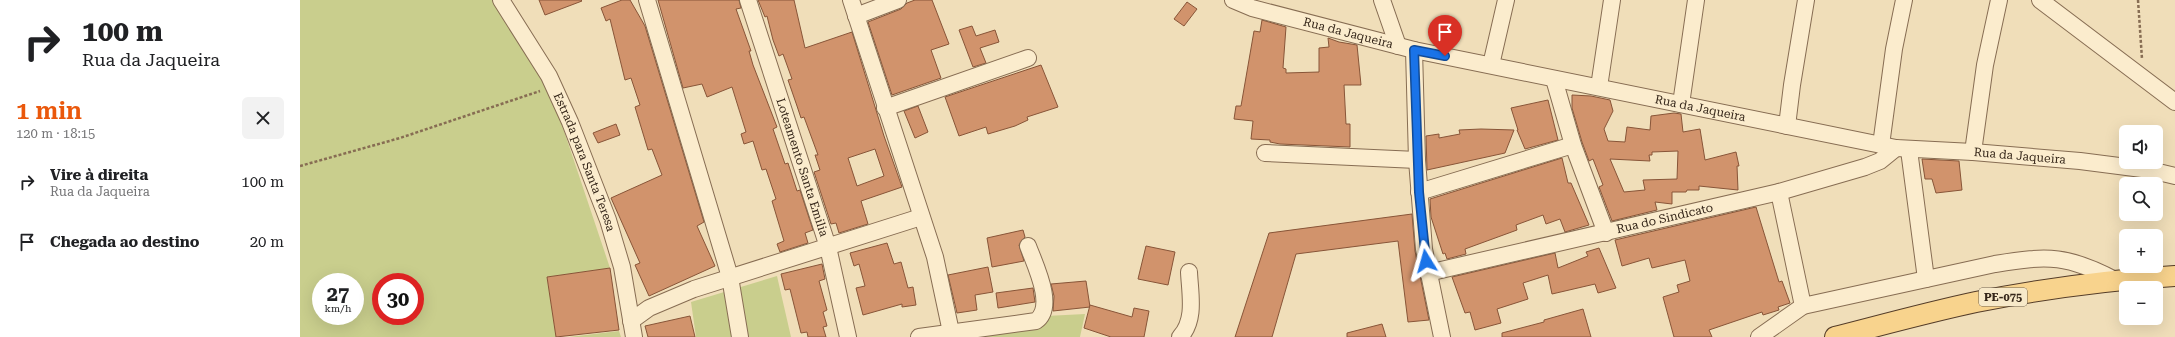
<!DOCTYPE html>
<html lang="pt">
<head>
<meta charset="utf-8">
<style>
  body { margin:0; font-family:"Roboto Serif",serif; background:#f2f2f2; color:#202124; height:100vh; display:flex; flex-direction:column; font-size:15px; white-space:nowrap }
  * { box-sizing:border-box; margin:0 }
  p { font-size:13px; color:#757577 }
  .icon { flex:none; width:22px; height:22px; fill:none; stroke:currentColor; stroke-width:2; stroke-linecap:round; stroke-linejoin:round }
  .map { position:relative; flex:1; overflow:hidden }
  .sheet { display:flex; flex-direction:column; background:#fff; width:300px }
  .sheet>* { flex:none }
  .hud { background:#fff; color:#202124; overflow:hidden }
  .tools { position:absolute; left:1819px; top:125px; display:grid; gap:8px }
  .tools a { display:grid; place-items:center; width:44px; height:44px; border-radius:6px; background:#fff; box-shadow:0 4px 16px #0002; font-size:20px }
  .speed { position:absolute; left:12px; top:273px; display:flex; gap:8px; font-size:20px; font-weight:700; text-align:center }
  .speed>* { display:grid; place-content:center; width:52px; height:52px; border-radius:50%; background:#fff; box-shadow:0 4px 16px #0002; line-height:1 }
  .speed small { font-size:10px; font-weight:400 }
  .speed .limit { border:6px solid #d22; background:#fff; color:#111 }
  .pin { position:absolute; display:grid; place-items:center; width:34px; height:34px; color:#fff; margin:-41px -17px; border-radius:50% 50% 50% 0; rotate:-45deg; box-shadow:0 0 4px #0007 }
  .pin .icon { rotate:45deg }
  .me { position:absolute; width:44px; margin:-22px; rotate:352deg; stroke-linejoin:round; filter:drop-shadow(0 0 3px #0008) }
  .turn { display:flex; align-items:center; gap:14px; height:84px; padding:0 16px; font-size:18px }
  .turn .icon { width:52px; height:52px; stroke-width:2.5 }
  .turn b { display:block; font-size:28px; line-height:34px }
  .round { display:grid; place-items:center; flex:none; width:42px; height:42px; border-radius:6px; background:#f2f2f2 }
  .summary { display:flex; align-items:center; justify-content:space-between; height:68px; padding:0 16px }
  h1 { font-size:24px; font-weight:600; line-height:30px; color:#ea580c }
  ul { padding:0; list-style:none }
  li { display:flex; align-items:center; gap:12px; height:60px; padding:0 16px }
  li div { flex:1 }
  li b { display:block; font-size:15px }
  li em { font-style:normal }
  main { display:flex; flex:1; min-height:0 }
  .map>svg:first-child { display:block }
</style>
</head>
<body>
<main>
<section class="sheet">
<div class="hud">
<div class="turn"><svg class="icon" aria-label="right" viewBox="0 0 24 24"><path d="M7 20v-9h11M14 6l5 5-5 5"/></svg><div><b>100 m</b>Rua da Jaqueira</div></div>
</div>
<div class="summary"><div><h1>1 min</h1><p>120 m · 18:15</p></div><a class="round"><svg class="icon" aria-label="close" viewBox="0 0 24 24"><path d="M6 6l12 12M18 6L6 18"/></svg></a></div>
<ul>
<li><svg class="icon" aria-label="right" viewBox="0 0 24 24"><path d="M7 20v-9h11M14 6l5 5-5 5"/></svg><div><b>Vire à direita</b><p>Rua da Jaqueira</p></div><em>100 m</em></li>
<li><svg class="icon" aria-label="arrive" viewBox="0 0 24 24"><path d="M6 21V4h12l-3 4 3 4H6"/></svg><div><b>Chegada ao destino</b></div><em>20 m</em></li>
</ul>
</section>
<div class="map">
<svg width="1875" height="337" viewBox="0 0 1875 337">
  <rect width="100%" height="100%" fill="#f0deb9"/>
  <!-- green -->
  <g fill="#c9ce8d" fill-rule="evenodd">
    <path d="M 0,0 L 201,0 L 249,93 L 261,122 L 310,268 L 247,277 L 256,337 L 0,337 ZM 21,282 L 55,282 L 55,316 L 21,316 ZM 81,282 L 115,282 L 115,316 L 81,316 Z"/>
    <polygon points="477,276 491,337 396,337 391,302"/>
    <polygon points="785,314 780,337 624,337 746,316"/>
    <polygon points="319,331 321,337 269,337"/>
  </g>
  <!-- building -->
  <g fill="#d1936c" stroke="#885538" fill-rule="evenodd">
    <polygon points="239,0 281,0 282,1 245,15"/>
    <polygon points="322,0 330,0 345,26 404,222 397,226 415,266 349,296 335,265 340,263 311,198 362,175 352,149 348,150 335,107 340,105 331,78 325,80 310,19 306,21 301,8"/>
    <polygon points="358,0 439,0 441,8 436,9 451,51 449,51 453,65 477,127 473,129 485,164 488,163 497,191 500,190 513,230 505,233 508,243 480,252 477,244 484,241 472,201 476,199 466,169 462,170 453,141 444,144 441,134 446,132 432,87 407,97 402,84 383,88"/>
    <path d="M 458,0 L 494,0 L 505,48 L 552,32 L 584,136 L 602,187 L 561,201 L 568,224 L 539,233 L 536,223 L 531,224 L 514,172 L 520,170 L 515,155 L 518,155 L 504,117 L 501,118 L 497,106 L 488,80 L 492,79 L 483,54 L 479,56 L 473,40 L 467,16 L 465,17 ZM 575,149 L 584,176 L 557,186 L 548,158 Z"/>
    <polygon points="615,0 632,0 649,44 631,50 641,78 592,95 568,22 601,9 607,3"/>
    <polygon points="887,2 897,9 884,26 874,19"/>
    <polygon points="962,20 986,27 983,68 986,69 986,73 1019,72 1019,48 1029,47 1028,38 1039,42 1057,45 1061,85 1044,85 1046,124 1050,124 1050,147 980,144 970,142 970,140 951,139 953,121 934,119 936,106 941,106 954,31 960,32"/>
    <polygon points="672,26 676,36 695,30 699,42 680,48 686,63 673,67 659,30"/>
    <polygon points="741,65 758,107 727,117 728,120 715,126 688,134 686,127 659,136 645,97"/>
    <path d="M 1272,95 L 1291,96 L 1310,100 L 1313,111 L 1304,129 L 1308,141 L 1325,142 L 1327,127 L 1350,130 L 1351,116 L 1374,113 L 1381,114 L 1383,132 L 1400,129 L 1405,160 L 1436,152 L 1439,166 L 1437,166 L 1438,190 L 1399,186 L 1399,190 L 1387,190 L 1386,192 L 1372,192 L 1372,204 L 1355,202 L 1357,210 L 1312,221 L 1299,187 L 1303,185 L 1293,159 L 1289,161 L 1282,142 L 1272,108 ZM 1378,151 L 1377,179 L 1343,180 L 1345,190 L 1324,192 L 1310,159 L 1350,161 L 1349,155 L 1352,155 L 1352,152 Z"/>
    <polygon points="1248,100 1258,140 1225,149 1217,130 1218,130 1211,108"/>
    <polygon points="618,106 628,132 615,138 604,111"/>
    <polygon points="316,124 320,135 298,143 293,133"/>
    <polygon points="1181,129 1214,130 1205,153 1127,170 1126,136 1139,134 1139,138 1160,134 1159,130"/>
    <polygon points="1262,158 1268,183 1271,183 1289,225 1265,232 1260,219 1246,224 1243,215 1216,225 1217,230 1165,249 1166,254 1147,259 1145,253 1143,254 1131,217 1130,199"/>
    <polygon points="1622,159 1659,161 1662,190 1636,193 1632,179 1625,179"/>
    <polygon points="1456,207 1479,282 1482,281 1490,303 1478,307 1479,310 1463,315 1462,312 1409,330 1412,337 1374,337 1363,297 1379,292 1377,285 1390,281 1385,260 1352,268 1349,258 1322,266 1315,240"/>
    <polygon points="1112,214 1115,251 1129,320 1108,322 1098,241 996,254 972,337 935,337 969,233"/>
    <polygon points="723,230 725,237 719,245 724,261 692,267 687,238"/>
    <polygon points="587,243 594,264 601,262 608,288 613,287 616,305 602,307 602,304 563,315 556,288 565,286 559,264 554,266 550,253"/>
    <polygon points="846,246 875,252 868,285 838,279"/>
    <polygon points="1299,248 1316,288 1298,293 1295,284 1252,294 1248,275 1223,283 1228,299 1197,309 1201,323 1175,330 1170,312 1165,313 1152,277 1255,253 1258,268 1288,256 1286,252"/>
    <polygon points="522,264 525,279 519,281 527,310 523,312 527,326 523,327 526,337 508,337 507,332 501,333 490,289 485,290 481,274"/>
    <polygon points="688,267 693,292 675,295 677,310 657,313 648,275"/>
    <polygon points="310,268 319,330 256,337 247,277"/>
    <polygon points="786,281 790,307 753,311 754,296 751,284"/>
    <polygon points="733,288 735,302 698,308 696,293"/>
    <polygon points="790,305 832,317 834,308 849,311 844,337 811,337 784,328"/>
    <polygon points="1283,309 1291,337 1202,337 1202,333 1244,322 1244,320"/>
    <polygon points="390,316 395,337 348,337 345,326"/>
    <polygon points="1082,324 1086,337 1047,337 1047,333"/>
  </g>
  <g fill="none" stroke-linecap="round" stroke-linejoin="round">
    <!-- minor casing -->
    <g stroke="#876d53" stroke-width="18">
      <g id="minor">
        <path id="s1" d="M 201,0 L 249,76 L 270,122 L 308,220 L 322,267 L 334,337"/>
        <polyline points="347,0 430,277 440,337"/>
        <path id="s2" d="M 448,0 L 528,247 L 548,337"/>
        <polyline points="551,0 635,257 651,332"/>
        <path id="s3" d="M 933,0 L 952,8 L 1114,50 L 1596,148 L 1673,152 L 1780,161 L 1850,170 L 1875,176"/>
        <polyline points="1082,0 1098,46"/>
        <polyline points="1740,0 1875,102"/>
        <polyline points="556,16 598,0"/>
        <polyline points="1114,50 1117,160 1124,249 1142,337"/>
        <polyline points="1191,65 1206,0"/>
        <polyline points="1254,79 1273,145 1306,233"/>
        <polyline points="1299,87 1312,0"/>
        <polyline points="1381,104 1396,0"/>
        <polyline points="585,108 728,58"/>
        <polyline points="1487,126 1492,85 1506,0"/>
        <polyline points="1581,145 1594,49 1604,0"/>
        <polyline points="1609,150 1626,279"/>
        <polyline points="1673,152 1685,65 1699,0"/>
        <polyline points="965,153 1117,160"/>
        <polyline points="1119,192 1273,145"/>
        <polyline points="1479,192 1503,306"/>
        <path id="s4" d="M 1128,273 L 1479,192 L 1565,167 L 1580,161 L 1596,148"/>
        <polyline points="331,321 349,308 394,289 621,217"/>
        <path d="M 619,337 L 736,321 C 756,307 735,265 728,246"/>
        <path d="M 880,337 C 896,320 890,294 889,272"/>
        <path d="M 1459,337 L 1503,306 L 1695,264 C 1749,255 1768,255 1817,281"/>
      </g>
    </g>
    <!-- major casing -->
    <g stroke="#543c28" stroke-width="22">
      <path id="major" d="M 1535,337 C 1582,325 1629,312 1676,302 C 1742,289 1808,280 1875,276"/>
    </g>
    <!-- path -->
    <g stroke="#876d53" stroke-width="2.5" stroke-dasharray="3 2" stroke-linecap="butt">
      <polyline points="1838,0 1842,59"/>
      <polyline points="0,166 100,138 240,91"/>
    </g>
    <!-- minor -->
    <use href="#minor" stroke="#fbeccd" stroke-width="16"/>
    <!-- major -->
    <use href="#major" stroke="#f8d38d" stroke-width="20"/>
  </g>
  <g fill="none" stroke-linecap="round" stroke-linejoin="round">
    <!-- route casing -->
    <g stroke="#114b97" stroke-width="10">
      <polyline id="route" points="1126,261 1119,192 1114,50 1145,56"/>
    </g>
    <!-- route -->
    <use href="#route" stroke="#1a73e8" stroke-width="7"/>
  </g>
  <g text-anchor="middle" stroke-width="3" stroke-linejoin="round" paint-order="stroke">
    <!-- shield labels -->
    <rect fill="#f7e9c9" stroke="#6f604e" stroke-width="1" x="1679" y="288" width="48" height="18" rx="3"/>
    <g font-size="11" font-weight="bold" fill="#352619">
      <text x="1703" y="301">PE-075</text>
    </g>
    <!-- street labels -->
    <g font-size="12" fill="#352619" stroke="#f7e9c9">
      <text dy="4" stroke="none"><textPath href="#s3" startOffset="120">Rua da Jaqueira</textPath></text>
      <text dy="4" stroke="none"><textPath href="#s3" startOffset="480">Rua da Jaqueira</textPath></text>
      <text dy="4" stroke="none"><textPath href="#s3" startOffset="804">Rua da Jaqueira</textPath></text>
      <text dy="4" stroke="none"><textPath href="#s1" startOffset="183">Estrada para Santa Teresa</textPath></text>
      <text dy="4" stroke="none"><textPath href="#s2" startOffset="176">Loteamento Santa Emilia</textPath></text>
      <text dy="4" stroke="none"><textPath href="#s4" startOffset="243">Rua do Sindicato</textPath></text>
    </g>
  </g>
</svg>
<div class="tools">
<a><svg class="icon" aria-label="sound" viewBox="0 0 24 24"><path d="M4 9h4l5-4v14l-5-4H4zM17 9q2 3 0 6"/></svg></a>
<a><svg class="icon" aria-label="search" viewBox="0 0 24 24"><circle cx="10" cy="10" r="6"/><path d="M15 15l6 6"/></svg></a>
<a>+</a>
<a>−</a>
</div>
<div class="speed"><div>27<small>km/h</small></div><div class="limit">30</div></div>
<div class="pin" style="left:1145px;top:56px;background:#d93025"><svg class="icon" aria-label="arrive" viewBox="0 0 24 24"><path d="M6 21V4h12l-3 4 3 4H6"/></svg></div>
<svg class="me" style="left:1126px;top:261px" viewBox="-20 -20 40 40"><path d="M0-17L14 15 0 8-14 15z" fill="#1a73e8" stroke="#fff" stroke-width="4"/></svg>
</div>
</main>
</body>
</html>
